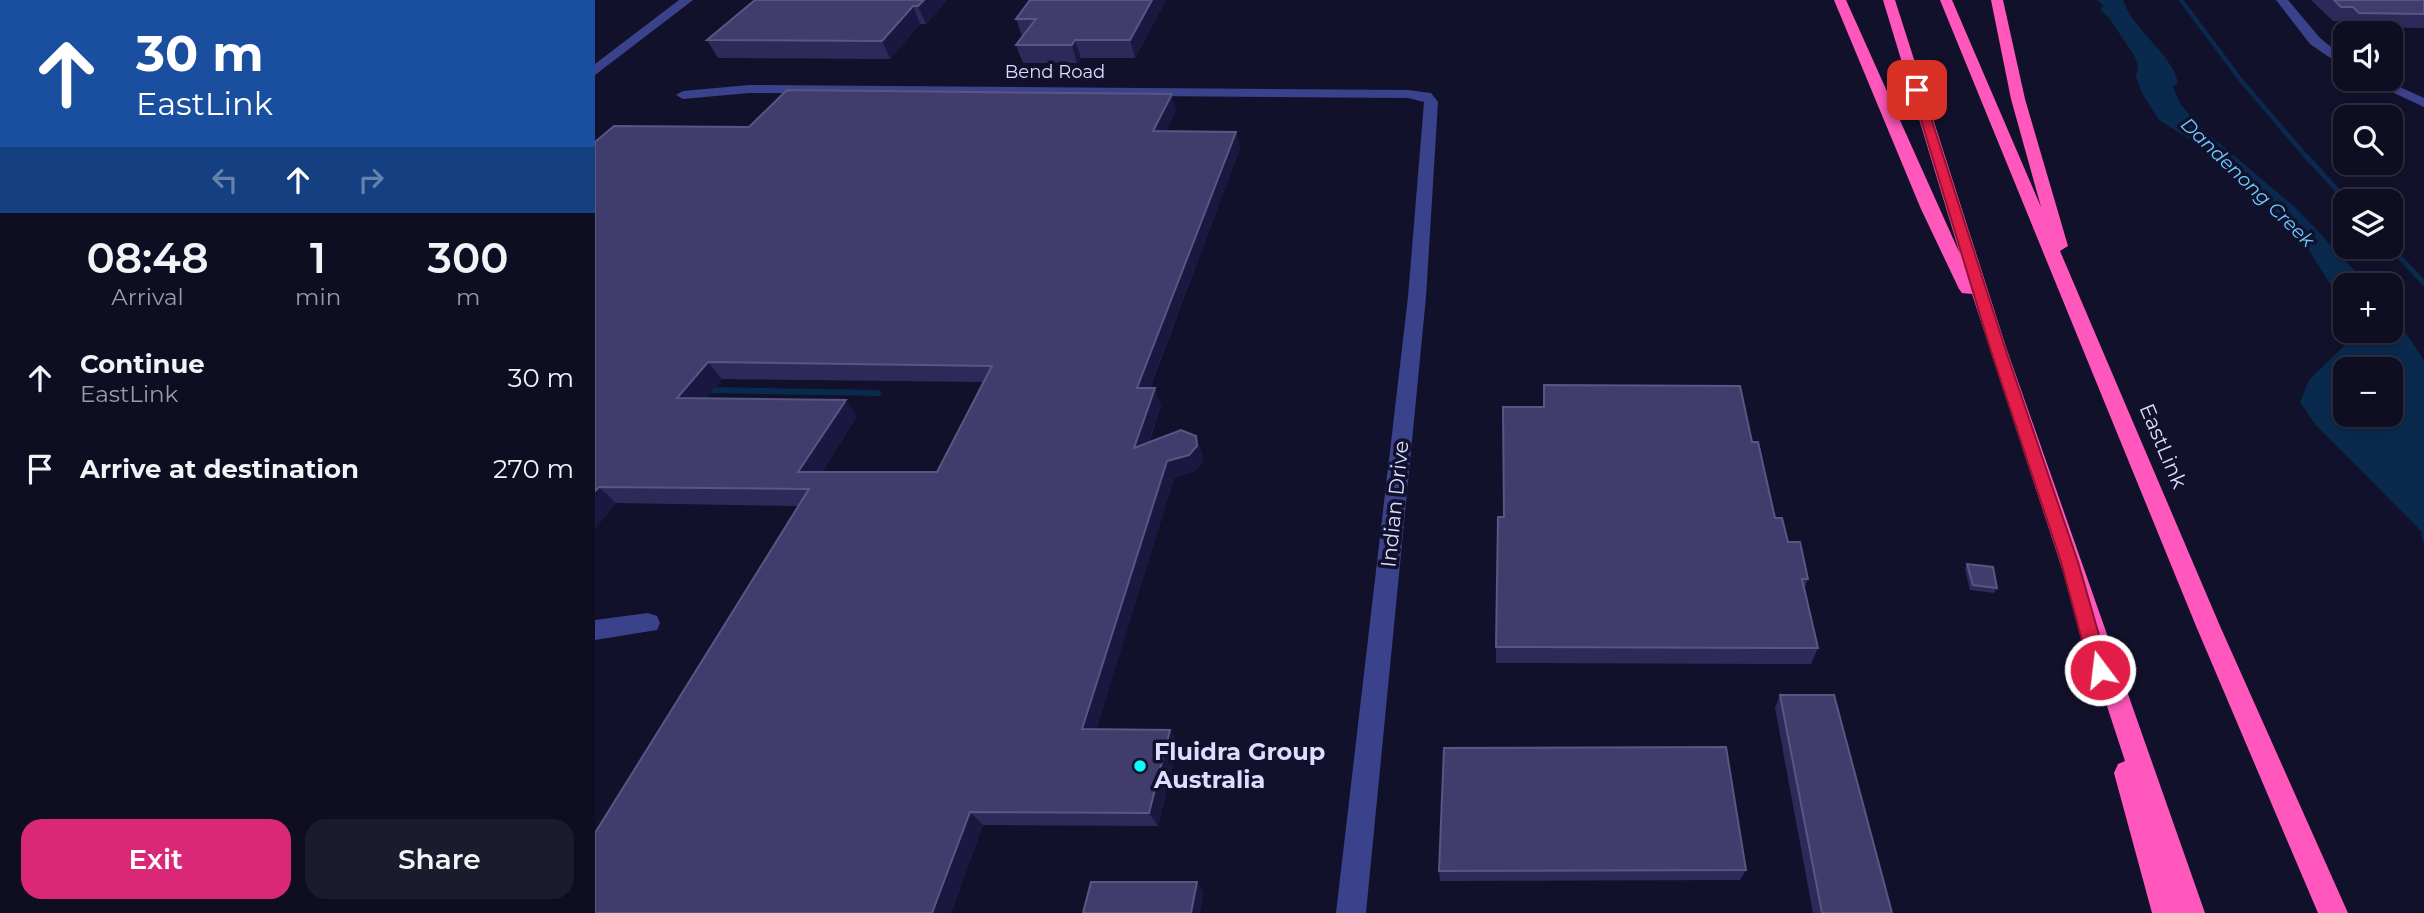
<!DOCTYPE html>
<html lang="en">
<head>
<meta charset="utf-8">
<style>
  body { margin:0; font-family:Montserrat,sans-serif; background:#1c1b2e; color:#f1f3f6; height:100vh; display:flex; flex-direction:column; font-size:26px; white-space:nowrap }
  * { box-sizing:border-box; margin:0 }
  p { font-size:23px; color:#9b9ca5 }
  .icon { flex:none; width:38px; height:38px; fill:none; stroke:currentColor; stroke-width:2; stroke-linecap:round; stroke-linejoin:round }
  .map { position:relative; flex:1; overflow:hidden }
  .panel { display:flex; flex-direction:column; background:#0e0d21; width:595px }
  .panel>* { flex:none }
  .top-card { background:#1a4fa0; color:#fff; overflow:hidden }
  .tools { position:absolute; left:1738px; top:21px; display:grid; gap:14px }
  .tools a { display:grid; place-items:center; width:70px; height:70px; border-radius:14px; background:#0e0d21; box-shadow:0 4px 10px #0003,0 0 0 2px #2e2d3f; font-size:35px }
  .pin { position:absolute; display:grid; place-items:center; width:60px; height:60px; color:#fff; margin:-30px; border-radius:14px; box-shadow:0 4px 10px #0006 }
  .me { position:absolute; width:77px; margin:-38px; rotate:345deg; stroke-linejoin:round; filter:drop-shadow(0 0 5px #0008) }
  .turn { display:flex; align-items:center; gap:24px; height:147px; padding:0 21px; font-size:32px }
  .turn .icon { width:91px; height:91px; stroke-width:2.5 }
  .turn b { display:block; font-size:49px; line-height:60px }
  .lanes { display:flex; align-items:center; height:66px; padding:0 21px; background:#0003; justify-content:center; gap:35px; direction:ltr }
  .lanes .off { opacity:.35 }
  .eta { display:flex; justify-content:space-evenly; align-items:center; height:119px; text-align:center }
  .eta b { font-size:42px; font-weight:600; line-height:49px }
  .action { display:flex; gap:14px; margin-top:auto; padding:14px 21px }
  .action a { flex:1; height:80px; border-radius:21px; background:#db2777; color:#fff; font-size:28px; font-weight:600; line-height:80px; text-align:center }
  .action a+a { background:#1c1b2e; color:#f1f3f6 }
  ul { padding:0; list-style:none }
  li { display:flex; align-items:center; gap:21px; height:91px; padding:0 21px }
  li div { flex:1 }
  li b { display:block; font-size:26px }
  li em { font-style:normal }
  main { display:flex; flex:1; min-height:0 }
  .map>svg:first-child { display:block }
</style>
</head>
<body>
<main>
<section class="panel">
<div class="top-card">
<div class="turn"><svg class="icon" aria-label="ahead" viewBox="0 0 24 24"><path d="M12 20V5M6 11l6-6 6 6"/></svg><div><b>30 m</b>EastLink</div></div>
<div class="lanes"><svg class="icon off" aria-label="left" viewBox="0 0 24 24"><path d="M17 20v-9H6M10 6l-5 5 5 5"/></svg><svg class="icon" aria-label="ahead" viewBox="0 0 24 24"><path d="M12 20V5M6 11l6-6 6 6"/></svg><svg class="icon off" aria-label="right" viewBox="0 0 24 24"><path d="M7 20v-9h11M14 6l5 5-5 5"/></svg></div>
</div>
<div class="eta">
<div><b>08:48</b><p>Arrival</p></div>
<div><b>1</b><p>min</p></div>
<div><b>300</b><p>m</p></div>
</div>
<ul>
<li><svg class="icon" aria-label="ahead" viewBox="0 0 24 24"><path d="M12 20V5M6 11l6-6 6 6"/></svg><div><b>Continue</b><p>EastLink</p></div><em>30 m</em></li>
<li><svg class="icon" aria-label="arrive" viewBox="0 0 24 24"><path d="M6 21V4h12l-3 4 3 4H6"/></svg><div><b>Arrive at destination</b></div><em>270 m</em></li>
</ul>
<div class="action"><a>Exit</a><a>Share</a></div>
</section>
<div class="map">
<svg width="1829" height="913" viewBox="0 0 1829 913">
  <rect width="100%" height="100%" fill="#12112c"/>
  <!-- water -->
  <g fill="#0a2a4d" fill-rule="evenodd">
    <path d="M 1502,0 L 1528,0 C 1539,32 1574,50 1583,82 L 1578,87 L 1586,105 L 1605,127 L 1701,208 L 1773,285 L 1750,285 L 1750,308 L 1712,247 L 1654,183 L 1631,162 L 1564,120 L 1547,93 L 1541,77 L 1543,66 L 1540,57 L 1515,19 L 1505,9 L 1509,6 Z"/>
    <path d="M 1796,311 L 1829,360 L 1829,545 L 1826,531 L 1720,424 L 1705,402 L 1714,380 L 1754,341 L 1754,331 L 1796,331 ZM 1750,369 L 1796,369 L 1796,415 L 1750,415 Z"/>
  </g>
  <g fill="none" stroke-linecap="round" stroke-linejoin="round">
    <!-- stream-far2 -->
    <polyline stroke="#0a2a4d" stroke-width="4.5" points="1586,0 1645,79 1714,160"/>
    <!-- stream-far1 -->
    <g stroke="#0a2a4d" stroke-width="5">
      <polyline points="1713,158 1752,201"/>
      <polyline points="1795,247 1829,283"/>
    </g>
    <!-- stream -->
    <polyline stroke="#0a2a4d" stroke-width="6" points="110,390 283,393"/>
    <!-- minor -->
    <g fill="#3b428c" fill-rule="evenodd">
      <polygon points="84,0 98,0 0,75 0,64"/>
      <polygon points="1681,0 1693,0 1725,38 1750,58 1750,68 1715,44"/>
      <polygon points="1769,79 1787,79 1829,98 1829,107"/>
      <polygon points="154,85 813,90 836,93 843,102 831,297 771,913 741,913 813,297 829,102 813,98 154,93 88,99 81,95 88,91"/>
      <polygon points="53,613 62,616 65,623 62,630 0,640 0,620"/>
    </g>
    <!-- highway -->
    <g fill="#ff57bc" fill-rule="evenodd">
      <polygon points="1239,0 1251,0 1365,254 1288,0 1300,0 1412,350 1610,913 1557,913 1519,773 1523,764 1530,761 1377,294 1367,293 1364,289 1326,209"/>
      <polygon points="1345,0 1357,0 1446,207 1416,99 1396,0 1408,0 1430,99 1473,246 1465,251 1625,626 1753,913 1723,913 1601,626"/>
    </g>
  </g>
  <!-- wall -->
  <g fill="#2d2a5a" fill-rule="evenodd">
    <polygon points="160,0 352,0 331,24 325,24 295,59 123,58 112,40"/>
    <polygon points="435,0 571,0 540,58 486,58 482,63 428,63 421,45 428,36 427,36 421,19"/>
    <polygon points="1716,0 1829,0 1829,28 1755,27 1749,21 1738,21"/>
    <path d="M 581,110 L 571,131 L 641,132 L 645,148 L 555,388 L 566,405 L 554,443 L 601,436 L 607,453 L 608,462 L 600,471 L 579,478 L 501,729 L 575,730 L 583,744 L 563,826 L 388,825 L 356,913 L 204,506 L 21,503 L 0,528 L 0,142 L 154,127 ZM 127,379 L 388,382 L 342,472 L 227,472 L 262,416 L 111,398 Z"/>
    <polygon points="949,385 1157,442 1180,518 1213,579 1209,589 1223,648 1216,664 901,663 901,647 909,517 948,407"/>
    <polygon points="1372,564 1402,588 1399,593 1375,590 1370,569"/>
    <polygon points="1185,695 1297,913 1218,913 1180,708"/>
    <polygon points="1151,870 1145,880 845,881 844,871"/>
  </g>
  <!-- shaded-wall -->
  <g fill="#1a1840">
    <polygon points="329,0 352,0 331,24 323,6"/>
    <polygon points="557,0 571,0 540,58 535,40"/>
    <polygon points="318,6 325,24 295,59 287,41"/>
    <polygon points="480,40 486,58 482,63 477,45"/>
    <polygon points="577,94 581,110 563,147 558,131"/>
    <polygon points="641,132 645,148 548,405 542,388"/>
    <polygon points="113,362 127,379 97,415 82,398"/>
    <polygon points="560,388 566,405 546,465 539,448"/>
    <polygon points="251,400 262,416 216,489 203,472"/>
    <polygon points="601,436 607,453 608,462 600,471 579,478 497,744 487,729 572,461"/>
    <polygon points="4,487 21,503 0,528 0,491"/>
    <polygon points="575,730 583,744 563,826 554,813"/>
    <polygon points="375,812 388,825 356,913 337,913"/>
    <polygon points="602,882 609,892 605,913 596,913"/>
  </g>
  <!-- building -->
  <g fill="#403d6c" stroke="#585683" stroke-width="2" fill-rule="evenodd">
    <polygon points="160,0 329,0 323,6 318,6 287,41 112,40"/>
    <polygon points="435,0 557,0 535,40 480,40 477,45 421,45 441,19 421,19"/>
    <polygon points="1739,0 1829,0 1829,14 1764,13 1758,7 1746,7"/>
    <path d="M 192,90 L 577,94 L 558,131 L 641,132 L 542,388 L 560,388 L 539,448 L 586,430 L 601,436 L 602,446 L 594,455 L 572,461 L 487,729 L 575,730 L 554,813 L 375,812 L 337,913 L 0,913 L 0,833 L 214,489 L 4,487 L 0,491 L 0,142 L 19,126 L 154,127 ZM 113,362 L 397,366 L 342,472 L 203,472 L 251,400 L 82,398 Z"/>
    <polygon points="949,385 1145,386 1157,442 1163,442 1180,518 1187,518 1193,542 1205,542 1213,579 1207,579 1223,648 901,647 903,517 909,517 908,407 949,407"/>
    <polygon points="1372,564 1398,567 1402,588 1378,585"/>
    <polygon points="1185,695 1239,695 1297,913 1227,913"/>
    <polygon points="1131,747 1151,870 844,871 849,748"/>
    <polygon points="496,882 602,882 596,913 488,913"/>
  </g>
  <!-- route -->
  <polygon fill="#e11d48" stroke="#92132f" stroke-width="2" points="1318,87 1327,90 1411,351 1483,562 1514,670 1511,676 1505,679 1498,676 1495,670 1466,562 1396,351 1317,90"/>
  <!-- markers -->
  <circle fill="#08fff9" stroke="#12112c" stroke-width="2.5" cx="545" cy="766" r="7"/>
  <g text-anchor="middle" stroke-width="7" stroke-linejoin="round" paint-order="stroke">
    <!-- far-street labels -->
    <g font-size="18" fill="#dcddff" stroke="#12112c">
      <text x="460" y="78">Bend Road</text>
    </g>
    <!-- far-water labels -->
    <g font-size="19" font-style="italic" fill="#6accff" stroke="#12112c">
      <text transform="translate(1653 182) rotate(44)" y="7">Dandenong Creek</text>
    </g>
    <!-- street labels -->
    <g font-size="21" fill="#dcddff" stroke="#12112c">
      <text transform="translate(1568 446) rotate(67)" y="7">EastLink</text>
      <text transform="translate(800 504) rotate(-84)" y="7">Indian Drive</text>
    </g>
    <!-- near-poi labels -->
    <g font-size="24" font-weight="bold" fill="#dcddff" stroke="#12112c" text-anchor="start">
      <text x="559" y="760">Fluidra Group<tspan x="559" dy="28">Australia</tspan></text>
    </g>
  </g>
</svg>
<div class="tools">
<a><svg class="icon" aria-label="sound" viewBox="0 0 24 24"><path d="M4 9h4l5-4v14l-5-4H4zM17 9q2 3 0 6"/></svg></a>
<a><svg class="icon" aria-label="search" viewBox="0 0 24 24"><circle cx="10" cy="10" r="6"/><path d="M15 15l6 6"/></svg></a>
<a><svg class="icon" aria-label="layers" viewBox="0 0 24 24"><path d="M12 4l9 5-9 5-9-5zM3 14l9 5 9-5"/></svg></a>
<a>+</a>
<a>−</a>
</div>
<div class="pin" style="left:1322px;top:90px;background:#d93025"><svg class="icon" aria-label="arrive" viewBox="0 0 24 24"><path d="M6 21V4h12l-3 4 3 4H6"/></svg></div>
<svg class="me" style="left:1505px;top:670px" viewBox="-20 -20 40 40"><circle r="17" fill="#e11d48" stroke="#fff" stroke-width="3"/><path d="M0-11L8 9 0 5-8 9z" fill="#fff"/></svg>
</div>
</main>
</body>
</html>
